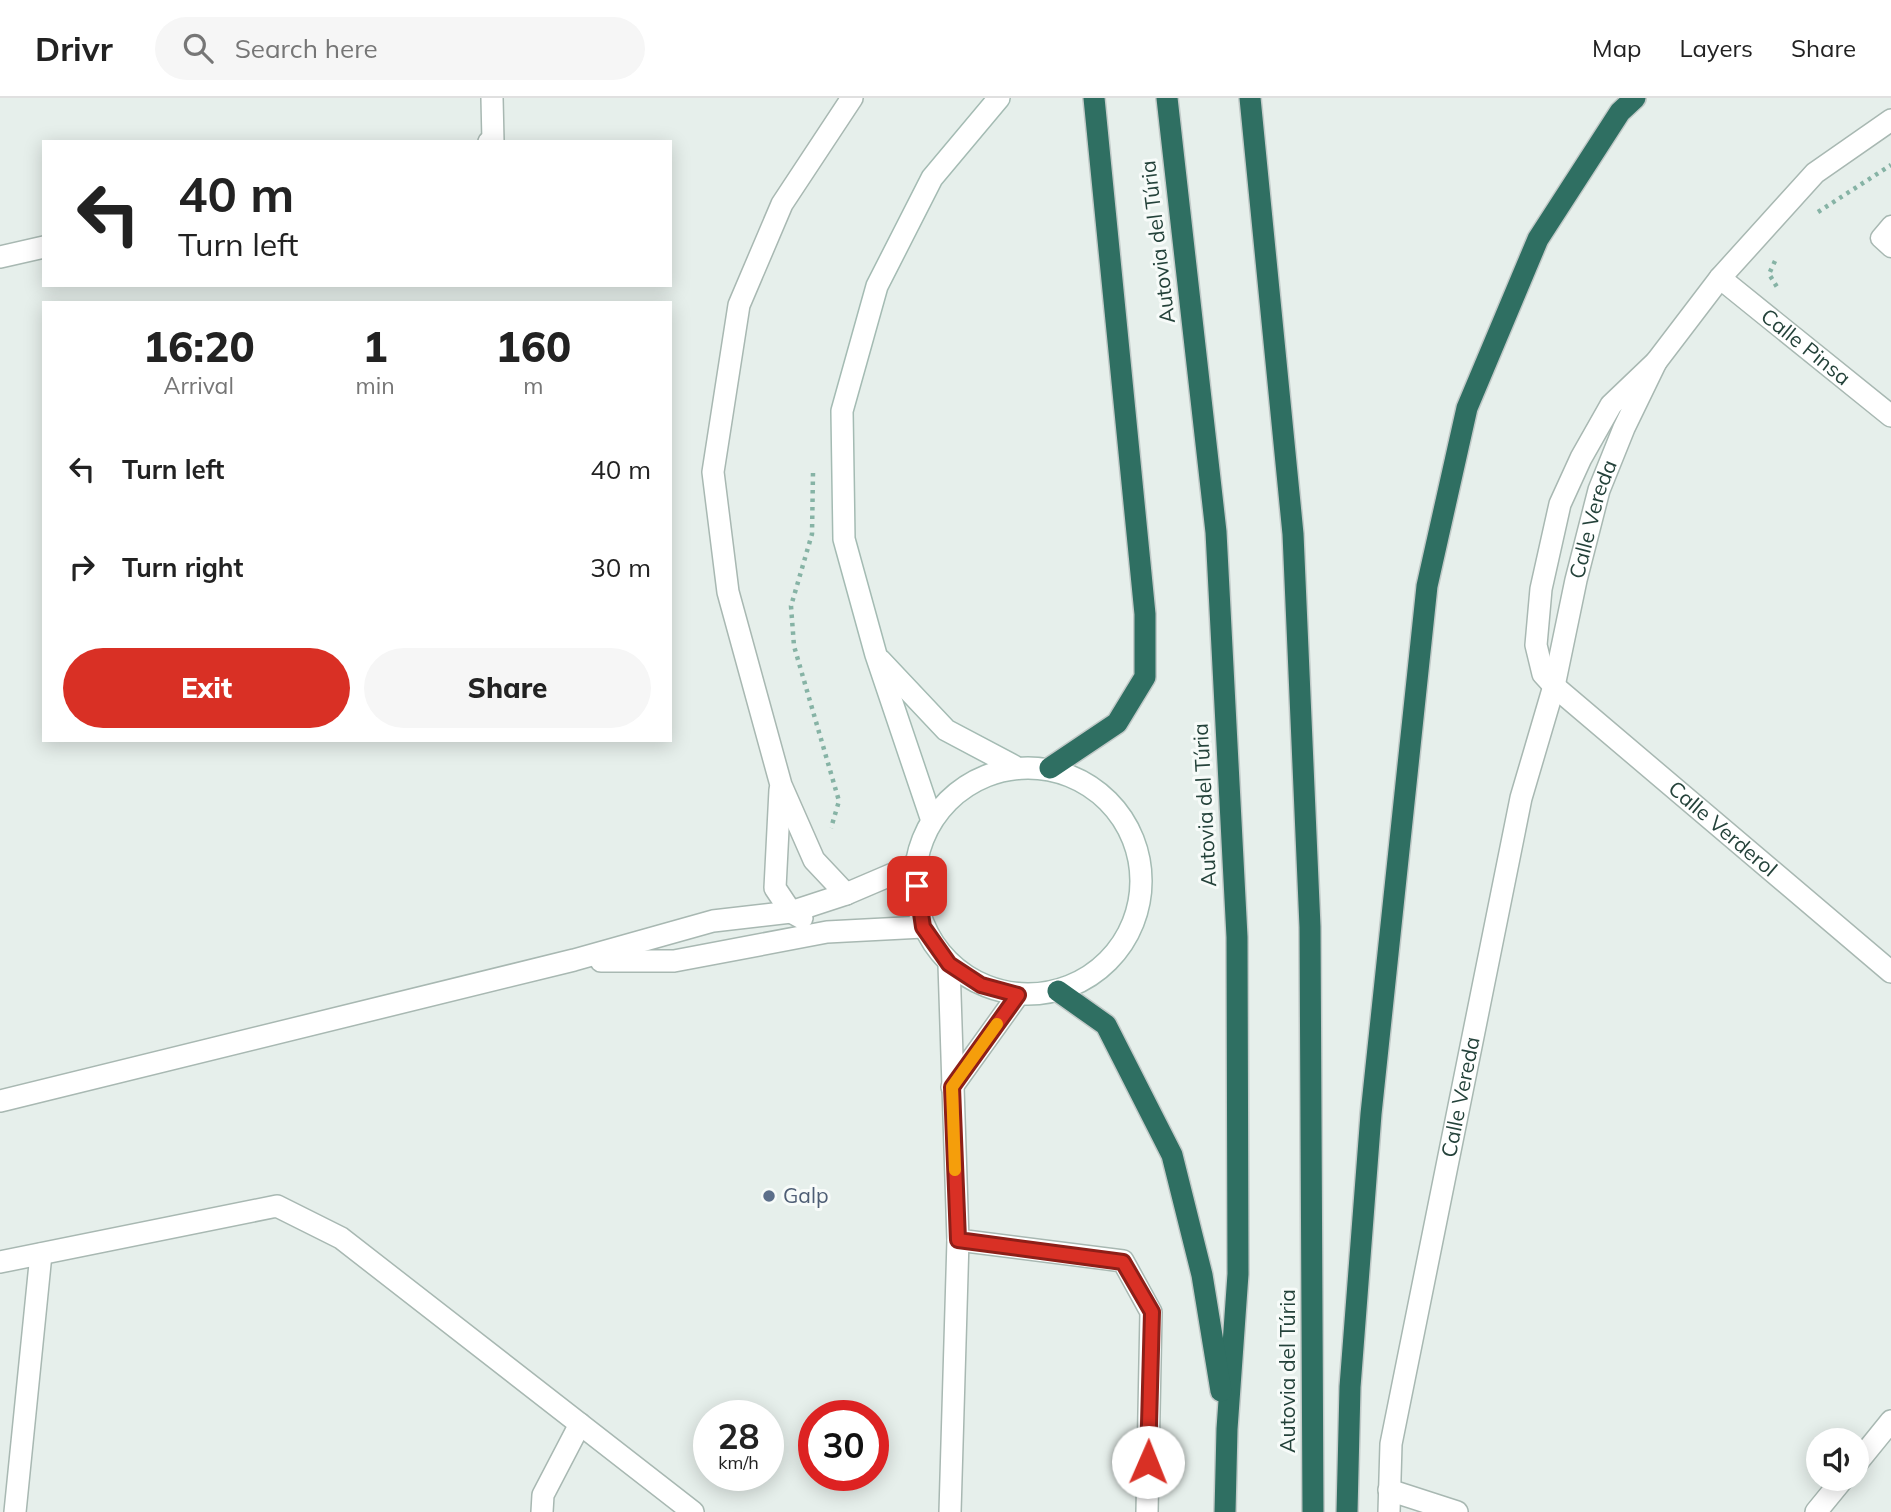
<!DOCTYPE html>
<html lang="en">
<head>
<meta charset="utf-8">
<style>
  body { margin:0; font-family:Mulish,sans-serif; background:#f6f6f6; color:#222; height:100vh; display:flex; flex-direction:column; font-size:26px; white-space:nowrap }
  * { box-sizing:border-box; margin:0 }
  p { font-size:23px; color:#767676 }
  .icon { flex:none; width:38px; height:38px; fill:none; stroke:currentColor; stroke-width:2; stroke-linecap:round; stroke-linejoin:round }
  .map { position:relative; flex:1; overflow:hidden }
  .drawer { position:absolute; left:42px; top:203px; width:630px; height:441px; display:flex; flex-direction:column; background:#fff; border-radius:0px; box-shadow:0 4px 18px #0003 }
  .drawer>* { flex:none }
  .banner { position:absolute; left:42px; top:42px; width:630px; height:147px; border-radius:0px; box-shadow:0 4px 18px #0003; background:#fff; color:#222; overflow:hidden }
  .tools { position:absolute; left:1806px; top:1330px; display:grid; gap:14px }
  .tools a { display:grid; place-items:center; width:63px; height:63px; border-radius:50%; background:#fff; box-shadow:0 4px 18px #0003; font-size:35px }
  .speed { position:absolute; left:693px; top:1302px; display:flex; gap:14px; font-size:35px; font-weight:700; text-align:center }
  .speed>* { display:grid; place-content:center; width:91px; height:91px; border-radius:50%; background:#fff; box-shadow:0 4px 18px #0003; line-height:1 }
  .speed small { font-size:18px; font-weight:400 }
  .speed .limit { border:10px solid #d22; background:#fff; color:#111 }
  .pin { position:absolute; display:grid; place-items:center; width:60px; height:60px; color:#fff; margin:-30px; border-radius:14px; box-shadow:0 4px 10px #0006 }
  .me { position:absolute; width:77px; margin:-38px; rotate:1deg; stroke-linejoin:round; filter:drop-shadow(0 0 5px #0008) }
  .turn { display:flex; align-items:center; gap:24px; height:147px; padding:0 21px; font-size:32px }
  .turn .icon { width:91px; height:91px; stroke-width:2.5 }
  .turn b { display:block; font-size:49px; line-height:60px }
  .eta { display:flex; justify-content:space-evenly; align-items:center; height:119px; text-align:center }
  .eta b { font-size:42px; font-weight:800; line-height:49px }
  .action { display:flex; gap:14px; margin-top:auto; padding:14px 21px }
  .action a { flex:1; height:80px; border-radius:42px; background:#d93025; color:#fff; font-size:28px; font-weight:800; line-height:80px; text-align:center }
  .action a+a { background:#f6f6f6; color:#222 }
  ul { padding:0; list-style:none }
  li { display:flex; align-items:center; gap:21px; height:98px; padding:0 21px }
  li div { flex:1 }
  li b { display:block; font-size:26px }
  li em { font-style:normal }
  header { display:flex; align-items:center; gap:42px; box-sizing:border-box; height:98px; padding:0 35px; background:#fff; border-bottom:2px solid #e0e0e0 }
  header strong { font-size:33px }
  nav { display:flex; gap:38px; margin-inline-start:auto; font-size:24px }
  .search { width:490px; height:63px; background:#f6f6f6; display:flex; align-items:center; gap:18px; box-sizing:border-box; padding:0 24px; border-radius:38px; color:#767676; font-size:26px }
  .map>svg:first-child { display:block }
</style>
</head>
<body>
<header>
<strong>Drivr</strong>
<div class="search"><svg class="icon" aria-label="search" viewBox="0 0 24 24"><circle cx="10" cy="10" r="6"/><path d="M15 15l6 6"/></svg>Search here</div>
<nav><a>Map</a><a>Layers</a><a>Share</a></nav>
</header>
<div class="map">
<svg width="1891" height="1414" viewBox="0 0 1891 1414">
  <rect width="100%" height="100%" fill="#e6efeb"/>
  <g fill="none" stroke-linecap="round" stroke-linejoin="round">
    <!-- lane casing -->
    <g stroke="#a8b8b2" stroke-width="21">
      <polyline id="lane" points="1891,127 1880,140 1891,150"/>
    </g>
    <!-- street casing -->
    <g stroke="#a8b8b2" stroke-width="24">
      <g id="street">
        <path id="s1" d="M 1891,22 L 1815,75 L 1720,180 L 1656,264 L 1611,307 L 1581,360 L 1560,406 L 1541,491 L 1536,547 L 1543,576 L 1554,588 L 1891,874"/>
        <polyline points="489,44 493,43 492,0"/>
        <polyline points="0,159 44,149"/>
        <path id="s2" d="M 1720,180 L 1891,318"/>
        <polyline points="780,692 775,790 791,814 802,820"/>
        <polyline points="846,796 814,762 781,687 728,494 713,374 739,207 782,106 852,0"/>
        <polyline points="601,863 674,863 827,834 923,829"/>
        <polyline points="949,866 958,1142 1123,1163 1151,1214 1147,1414"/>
        <polyline points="952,989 1018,897"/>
        <polyline points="0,1003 574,862 713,823 791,814 846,796 914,767"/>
        <polyline points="0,1164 277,1108 341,1140 693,1414"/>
        <polyline points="1857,1365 1891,1323"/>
        <polyline points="1389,1392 1457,1414"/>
        <polyline points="15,1414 41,1156"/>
        <polyline points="542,1414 543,1397 580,1326"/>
        <polyline points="950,1414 958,1142"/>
        <path id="s3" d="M 1389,1414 L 1391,1346 L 1521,700 L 1554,588 L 1576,482 L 1599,392 L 1624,330 L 1656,264"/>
        <polyline points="1816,1414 1843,1381"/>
      </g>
    </g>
    <!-- secondary casing -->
    <g stroke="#a4bbb3" stroke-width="24">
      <g id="secondary">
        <polyline points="880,562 946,632 1014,668"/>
        <circle cx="1028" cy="783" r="113"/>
        <polyline points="931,720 876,557 844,441 842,313 877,188 932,80 999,0"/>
      </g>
    </g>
    <!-- highway casing -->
    <g stroke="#c2cac8" stroke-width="24">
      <g id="highway">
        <polyline points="1167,0 1216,434 1237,839 1238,1176 1227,1331 1225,1414"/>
        <polyline points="1250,0 1293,436 1310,829 1313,1414"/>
        <polyline points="1050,670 1117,625 1145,579 1145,516 1094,0"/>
        <polyline points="1058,893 1106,927 1172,1057 1202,1177 1221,1293"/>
        <polyline points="1347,1414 1350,1289 1371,1016 1427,488 1467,310 1538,141 1620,14 1635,0"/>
      </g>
    </g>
    <!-- path -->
    <g stroke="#86b3a5" stroke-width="4.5" stroke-dasharray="3.5 5" stroke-linecap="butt">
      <polyline points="1818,114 1891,67"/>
      <polyline points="1775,163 1769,176 1777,189"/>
      <polyline points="813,375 812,436 791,508 794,548 839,703 831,730"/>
    </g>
    <!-- lane -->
    <use href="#lane" stroke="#fff" stroke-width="18"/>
    <!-- street -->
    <use href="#street" stroke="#fff" stroke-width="21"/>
    <!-- secondary -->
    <use href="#secondary" stroke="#fff" stroke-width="21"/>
    <!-- highway -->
    <use href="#highway" stroke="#2f6f62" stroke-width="21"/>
  </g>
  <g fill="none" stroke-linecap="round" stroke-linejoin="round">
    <!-- route casing -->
    <g stroke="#8d1f18" stroke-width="18">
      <polyline id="route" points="917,788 923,829 949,866 981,887 1018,897 952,989 958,1142 1123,1164 1152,1214 1148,1364"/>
    </g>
    <!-- route -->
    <use href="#route" stroke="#d93025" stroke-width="12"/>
    <!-- slow -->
    <polyline stroke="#f59e0b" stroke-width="12" points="955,1072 952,989 997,926"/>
  </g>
  <!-- markers -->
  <circle fill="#5c6f8a" stroke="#f7fbf9" stroke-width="2.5" cx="769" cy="1098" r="7"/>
  <g text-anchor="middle" stroke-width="6" stroke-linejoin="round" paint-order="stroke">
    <!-- street labels -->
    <g font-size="21" fill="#24423a" stroke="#f7fbf9">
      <text transform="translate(1158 144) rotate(-97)" y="7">Autovia del Túria</text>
      <text dy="7" stroke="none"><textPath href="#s2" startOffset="110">Calle Pinsa</textPath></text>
      <text dy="7" stroke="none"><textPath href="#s3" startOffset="1015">Calle Vereda</textPath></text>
      <text transform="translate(1205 707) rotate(-93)" y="7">Autovia del Túria</text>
      <text dy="7" stroke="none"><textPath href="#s1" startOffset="924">Calle Verderol</textPath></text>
      <text dy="7" stroke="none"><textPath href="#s3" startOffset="422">Calle Vereda</textPath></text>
      <text transform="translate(1288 1273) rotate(-90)" y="7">Autovia del Túria</text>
    </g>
    <!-- service labels -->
    <g font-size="21" fill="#4e5e75" stroke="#f7fbf9" text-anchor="start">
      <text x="783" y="1105">Galp</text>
    </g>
  </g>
</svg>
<div class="tools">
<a><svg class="icon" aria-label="sound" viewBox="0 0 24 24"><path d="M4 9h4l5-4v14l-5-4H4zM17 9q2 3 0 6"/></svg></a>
</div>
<div class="speed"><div>28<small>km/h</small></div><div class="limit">30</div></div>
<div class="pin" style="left:917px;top:788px;background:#d93025"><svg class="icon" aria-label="arrive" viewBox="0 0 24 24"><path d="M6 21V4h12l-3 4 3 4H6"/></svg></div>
<svg class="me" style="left:1148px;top:1364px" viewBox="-20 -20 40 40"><circle r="19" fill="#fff"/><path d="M0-13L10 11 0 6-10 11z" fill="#d93025"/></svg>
<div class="banner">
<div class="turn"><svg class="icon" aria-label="left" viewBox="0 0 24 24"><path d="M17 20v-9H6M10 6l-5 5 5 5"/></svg><div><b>40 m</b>Turn left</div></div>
</div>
<section class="drawer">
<div class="eta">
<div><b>16:20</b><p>Arrival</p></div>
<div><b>1</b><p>min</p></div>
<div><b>160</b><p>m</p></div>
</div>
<ul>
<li><svg class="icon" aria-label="left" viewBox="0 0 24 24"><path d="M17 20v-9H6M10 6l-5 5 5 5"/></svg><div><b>Turn left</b></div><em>40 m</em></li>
<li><svg class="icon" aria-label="right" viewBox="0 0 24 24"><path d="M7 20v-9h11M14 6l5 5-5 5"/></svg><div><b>Turn right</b></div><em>30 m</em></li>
</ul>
<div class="action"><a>Exit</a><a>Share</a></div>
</section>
</div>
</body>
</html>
